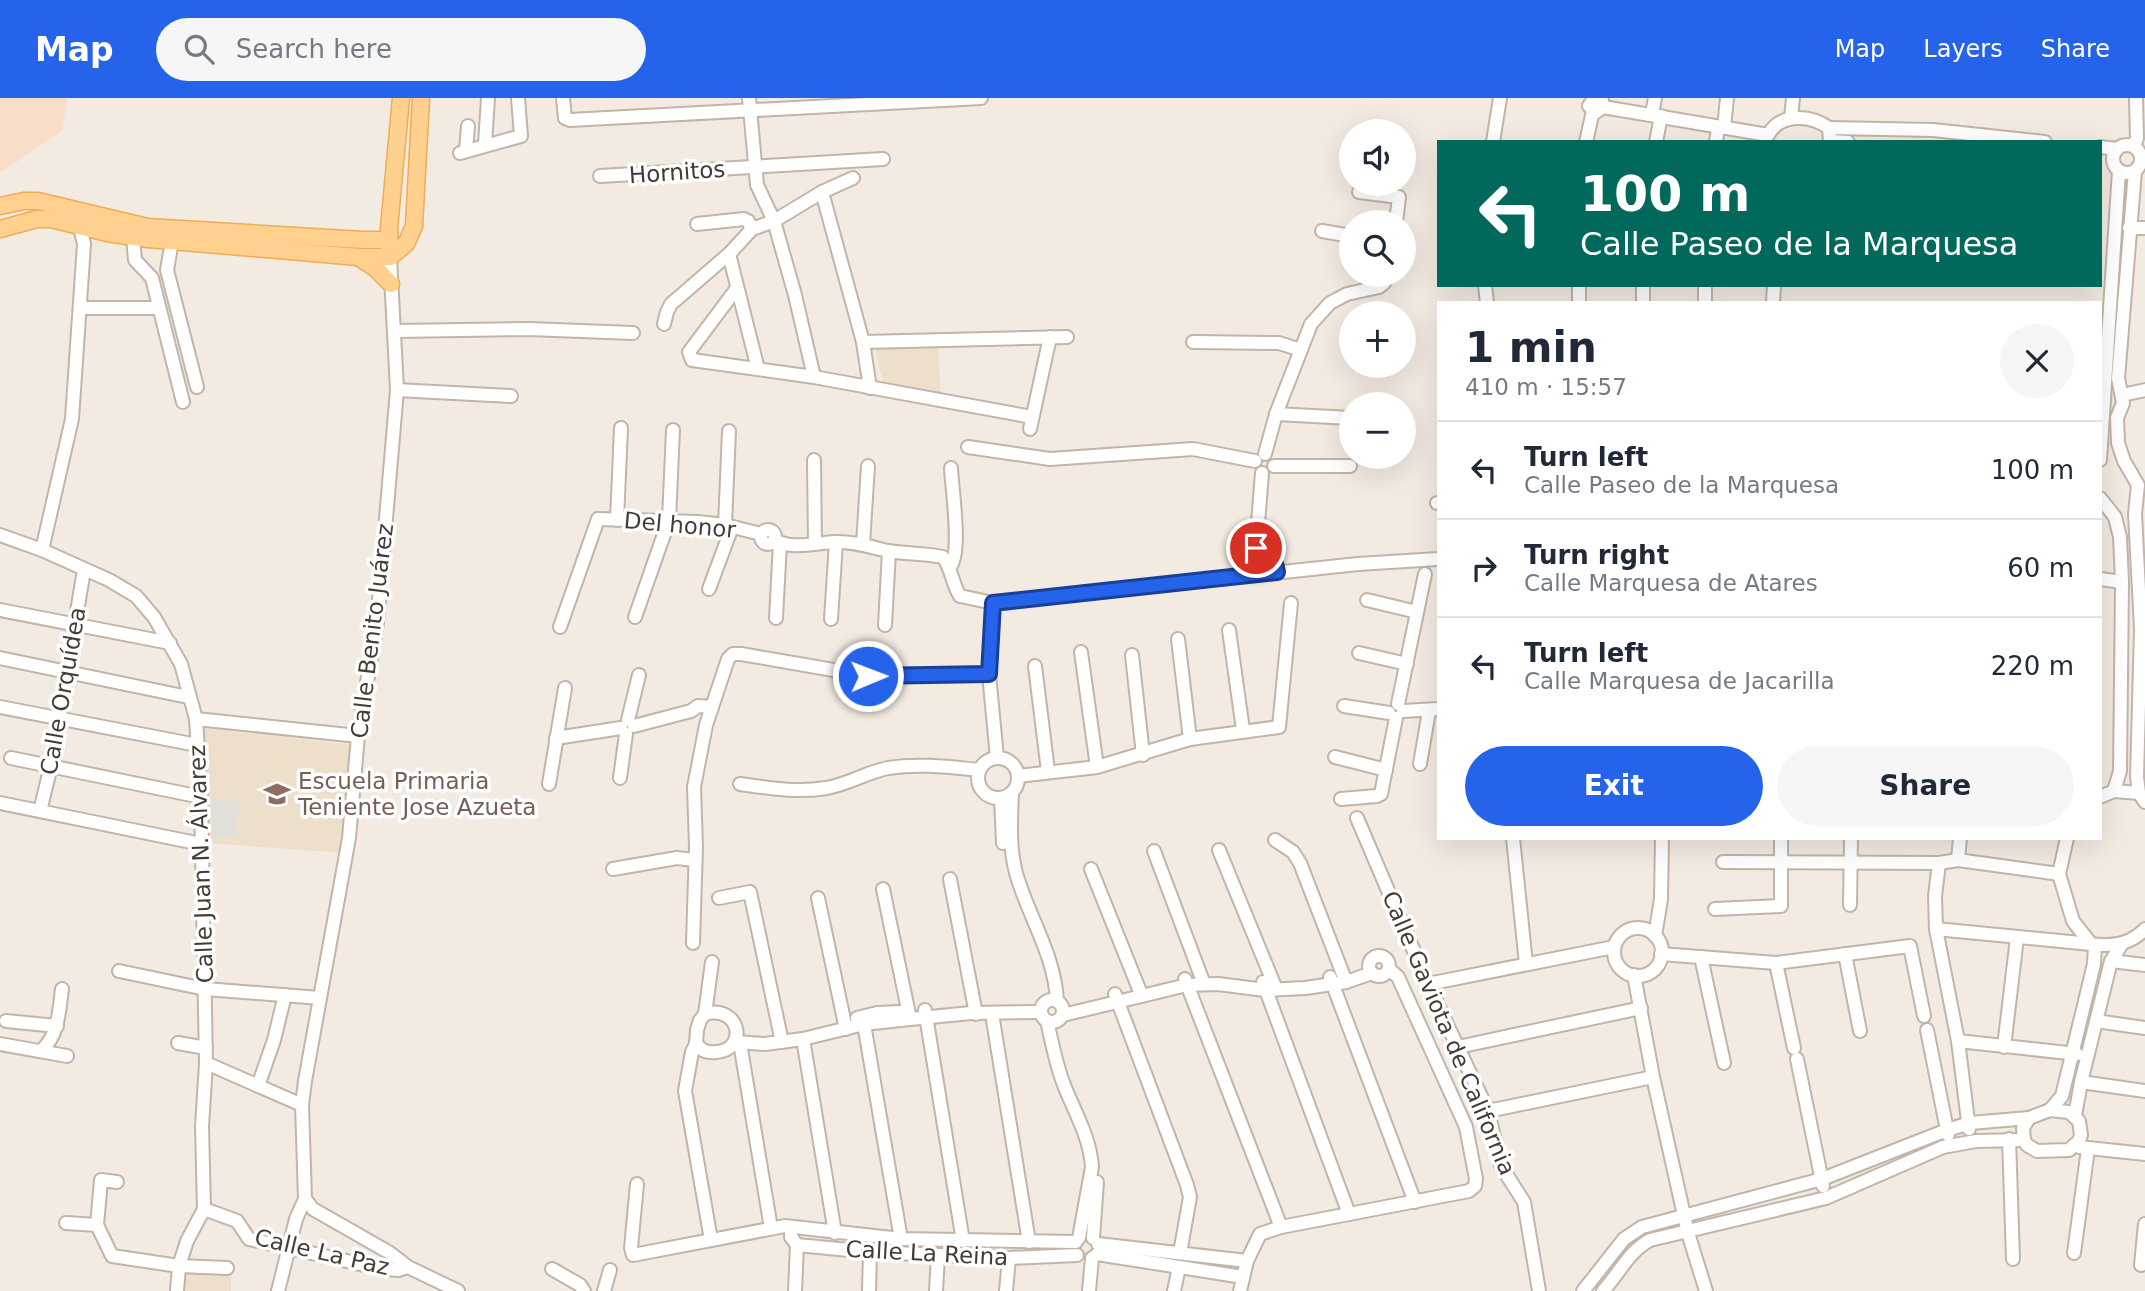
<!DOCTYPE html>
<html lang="en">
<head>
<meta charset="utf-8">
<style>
  body { margin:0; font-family:"DejaVu Sans",sans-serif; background:#f6f6f7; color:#1f2937; height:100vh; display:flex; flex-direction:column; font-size:26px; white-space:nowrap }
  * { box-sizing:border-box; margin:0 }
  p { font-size:23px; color:#747a83 }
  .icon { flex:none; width:38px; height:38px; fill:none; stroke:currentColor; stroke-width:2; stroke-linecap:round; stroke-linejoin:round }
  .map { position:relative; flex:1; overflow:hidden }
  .panel { position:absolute; left:1437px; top:203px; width:665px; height:539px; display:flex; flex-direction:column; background:#fff; border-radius:0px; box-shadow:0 7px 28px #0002 }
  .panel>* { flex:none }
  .hud { position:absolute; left:1437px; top:42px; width:665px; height:147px; border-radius:0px; box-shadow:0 7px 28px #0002; background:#00695c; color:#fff; overflow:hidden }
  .tools { position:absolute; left:1339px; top:21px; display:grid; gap:14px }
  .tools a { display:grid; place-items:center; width:77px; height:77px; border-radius:50%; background:#fff; box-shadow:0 7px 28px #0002; font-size:35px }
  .pin { position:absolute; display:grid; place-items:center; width:60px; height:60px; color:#fff; margin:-30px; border:4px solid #fff; border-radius:50%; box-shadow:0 2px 7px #0007 }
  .me { position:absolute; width:77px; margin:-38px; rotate:89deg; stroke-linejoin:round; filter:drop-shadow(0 0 5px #0008) }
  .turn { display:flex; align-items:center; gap:24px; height:147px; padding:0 28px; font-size:32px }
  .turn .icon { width:91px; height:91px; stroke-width:2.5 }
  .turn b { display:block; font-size:49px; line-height:60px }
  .round { display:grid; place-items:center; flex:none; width:74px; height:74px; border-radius:37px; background:#f6f6f7 }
  .headline { display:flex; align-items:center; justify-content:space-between; height:119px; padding:0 28px }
  h1 { font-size:42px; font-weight:700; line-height:52px }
  .primary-button { display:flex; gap:14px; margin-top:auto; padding:14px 28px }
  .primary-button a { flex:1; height:80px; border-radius:42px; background:#2563eb; color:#fff; font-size:28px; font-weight:700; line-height:80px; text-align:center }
  .primary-button a+a { background:#f6f6f7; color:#1f2937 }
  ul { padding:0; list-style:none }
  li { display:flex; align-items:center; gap:21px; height:98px; padding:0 28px; border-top:2px solid #e0e1e3 }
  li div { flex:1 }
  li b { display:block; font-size:26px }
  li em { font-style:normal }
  header { display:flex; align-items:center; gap:42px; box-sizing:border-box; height:98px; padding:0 35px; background:#2563eb; color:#fff }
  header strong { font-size:33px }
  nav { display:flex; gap:38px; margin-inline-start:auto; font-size:24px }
  .search { width:490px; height:63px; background:#f6f6f7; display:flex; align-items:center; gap:18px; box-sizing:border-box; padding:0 24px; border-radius:38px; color:#747a83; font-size:26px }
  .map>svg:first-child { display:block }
</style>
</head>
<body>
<header>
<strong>Map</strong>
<div class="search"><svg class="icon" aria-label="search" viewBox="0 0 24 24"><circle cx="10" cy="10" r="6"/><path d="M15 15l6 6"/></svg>Search here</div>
<nav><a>Map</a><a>Layers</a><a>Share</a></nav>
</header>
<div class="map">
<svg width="2145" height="1193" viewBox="0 0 2145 1193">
  <rect width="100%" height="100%" fill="#f3ebe2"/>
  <!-- commercial -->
  <polygon fill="#f8deca" points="0,0 68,0 62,33 0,75"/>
  <!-- education -->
  <g fill="#eedfca">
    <polygon points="938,248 941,298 884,287 874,249"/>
    <polygon points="202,630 354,647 344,755 208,745"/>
    <polygon points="184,1171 231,1174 231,1193 183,1193"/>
  </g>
  <!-- parking -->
  <polygon fill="#e2dfdb" points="209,699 241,705 235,739 213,738"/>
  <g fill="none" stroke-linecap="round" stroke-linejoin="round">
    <!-- minor casing -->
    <g stroke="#c2b5a7" stroke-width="16">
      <g id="minor">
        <polyline points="563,0 565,20 570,22 981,0"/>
        <polyline points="749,0 757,87 774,123 795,197 814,279"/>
        <polyline points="1594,0 1589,8 1596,14 1603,9 1602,3 1597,0"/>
        <polyline points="1603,9 1768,37"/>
        <polyline points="1652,16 1655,0"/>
        <polyline points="1791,20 1793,0"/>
        <polyline points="1724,30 1727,0"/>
        <polyline points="1829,30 1933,32 2045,44"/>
        <path d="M 1768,37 C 1780,15 1810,16 1829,30 L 1830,44"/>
        <polyline points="1831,43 1848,44"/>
        <polyline points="1493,44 1500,0"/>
        <polyline points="1586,44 1593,13"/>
        <polyline points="1656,44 1661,18"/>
        <polyline points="1716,44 1718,30"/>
        <polyline points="485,46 488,0"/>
        <circle cx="2127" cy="61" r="14"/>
        <polyline points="2100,49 2117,51"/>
        <polyline points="2134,49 2137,40 2136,0"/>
        <polyline points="466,52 468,28"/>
        <polyline points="460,55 521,38 518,0"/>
        <polyline points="2135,73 2118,280 2123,305 2117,320 2118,345 2124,363 2138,387 2135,416 2141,531 2137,679 2139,695 2145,704"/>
        <polyline points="600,78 883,61"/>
        <polyline points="822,94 863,244 870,290"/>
        <polyline points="1359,94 1399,99 1396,124"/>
        <polyline points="697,126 744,121 748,123 752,131"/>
        <polyline points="2129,130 2145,130"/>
        <polyline points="1322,133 1351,138"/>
        <polyline points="133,139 135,162 152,180 183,304"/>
        <polyline points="172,143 167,172 197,289"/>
        <polyline points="730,155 730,160 758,271"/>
        <polyline points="1485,187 1487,205"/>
        <polyline points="1579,187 1579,205"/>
        <polyline points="737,190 689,254 692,262 814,279 1032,319"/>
        <polyline points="1643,205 1643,187"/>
        <polyline points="1705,205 1705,187"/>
        <polyline points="1773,205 1774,187"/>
        <polyline points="81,210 159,210"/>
        <polyline points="664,226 667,214 671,206 730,155 752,131 774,123 822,94 853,80"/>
        <polyline points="396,233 529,231 633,235"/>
        <polyline points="863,244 1067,239"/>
        <polyline points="1193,244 1279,245 1301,252"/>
        <polyline points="397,292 511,298"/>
        <polyline points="2122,297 2145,292"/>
        <polyline points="1276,316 1351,320"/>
        <polyline points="1030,331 1050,239"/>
        <polyline points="968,349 1050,361 1193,351 1255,363"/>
        <polyline points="1265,356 1276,316 1311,226 1330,205 1347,196 1379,189 1384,185 1388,177"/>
        <polyline points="814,362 815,446"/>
        <polyline points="2100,362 2119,73"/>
        <polyline points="1274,368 1350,368"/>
        <polyline points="2100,400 2115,419 2120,439 2122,484 2120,673 2114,693"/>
        <polyline points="1437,405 1438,405"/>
        <polyline points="617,422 621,330"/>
        <polyline points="725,427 729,333"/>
        <circle cx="768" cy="439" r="7"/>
        <polyline points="0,437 42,452 109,482 136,498 154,519 181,566 196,621 201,699 206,965 202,1028 204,1111 187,1143 179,1168 177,1193"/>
        <path d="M 775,442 C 790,452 817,445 834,444 C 853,443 870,449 888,453 C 906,456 925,455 943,459 C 952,471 952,486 960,498 L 993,505 L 1358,466 L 1438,461"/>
        <polyline points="863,446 868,368"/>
        <polyline points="1256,450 1262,375"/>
        <polyline points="42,452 72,321 84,146 78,121"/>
        <path d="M 950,469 C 962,455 952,391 951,370"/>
        <path d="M 1239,479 C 1242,465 1243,456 1256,450 C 1272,454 1274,459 1277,474"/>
        <polyline points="2100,481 2122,484"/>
        <polyline points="709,491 732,429"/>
        <polyline points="1367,502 1417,514"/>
        <polyline points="993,505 989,576 997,660"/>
        <polyline points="0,512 170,545"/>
        <polyline points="635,519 669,422 673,332"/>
        <polyline points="776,520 780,445"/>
        <polyline points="831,521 836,444"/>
        <polyline points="885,527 889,453"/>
        <polyline points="560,529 598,421 698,424 725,427 761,436"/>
        <polyline points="1229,532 1243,632"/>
        <polyline points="1178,541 1190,641"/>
        <polyline points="1081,554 1097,669"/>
        <polyline points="1359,555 1407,566"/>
        <polyline points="1132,557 1143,657"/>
        <polyline points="0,560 188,599"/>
        <polyline points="1035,568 1048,673"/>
        <polyline points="1398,606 1425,476"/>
        <polyline points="1344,608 1389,615"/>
        <polyline points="0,609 197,647"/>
        <polyline points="1403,613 1438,611"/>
        <polyline points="196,621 358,638"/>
        <polyline points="628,622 639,577"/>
        <polyline points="634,628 691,613 698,608 712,609"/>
        <polyline points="556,640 621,630"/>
        <polyline points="1335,659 1386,672"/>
        <polyline points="11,660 201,699"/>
        <circle cx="998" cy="680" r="20"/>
        <polyline points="1420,666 1429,613"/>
        <polyline points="1018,678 1097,669 1190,641 1279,629 1291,505"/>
        <polyline points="620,680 626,636"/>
        <polyline points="549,686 565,590"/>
        <path d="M 740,686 C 769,690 797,695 826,690 C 847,687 867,674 888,670 C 919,665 949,669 979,672"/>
        <path d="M 1012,695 C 1011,721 1009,749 1016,775 C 1028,818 1055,857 1057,903"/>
        <polyline points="2100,699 2114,693 2139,695"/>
        <polyline points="1001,700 1003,745"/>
        <polyline points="1341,701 1377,698 1381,696 1396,620"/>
        <polyline points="0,705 201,746"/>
        <polyline points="40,713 51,668 84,472"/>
        <polyline points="1357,720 1428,886 1488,1013 1501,1068 1524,1104 1539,1193"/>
        <polyline points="1513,740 1526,866"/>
        <path d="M 2067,740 L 2059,776 L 2073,823 L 2091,846 C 2111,849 2131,846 2145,831"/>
        <polyline points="1275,742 1293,754 1300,765 1346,884"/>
        <polyline points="1219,752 1276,891"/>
        <polyline points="1154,753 1204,886"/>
        <polyline points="1958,762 1960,740"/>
        <polyline points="1723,764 1939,765 1958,762 2059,776"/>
        <polyline points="1939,765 1935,798 1936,831 1958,943 1969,1031"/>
        <polyline points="613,771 677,760 695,762"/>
        <polyline points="1091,771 1141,896"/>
        <polyline points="950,781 976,916"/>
        <polyline points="883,791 910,921"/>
        <polyline points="719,800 750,794 782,944"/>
        <polyline points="818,800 846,931"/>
        <polyline points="1850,807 1851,740"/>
        <polyline points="1715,811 1781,808 1781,740"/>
        <circle cx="1638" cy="854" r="24"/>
        <polyline points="1936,831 2091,846"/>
        <polyline points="1655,838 1661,801 1662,740"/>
        <polyline points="693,845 696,749 694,689 706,627 728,561 733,556 741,556 868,578 989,576"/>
        <polyline points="1661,856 1776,865 1910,848 1924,918"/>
        <polyline points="1845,856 1860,933"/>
        <circle cx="1379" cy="868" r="10"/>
        <polyline points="1701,859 1724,965"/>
        <polyline points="2111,863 2145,867"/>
        <polyline points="1776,865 1794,950"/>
        <polyline points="119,873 205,891 320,900"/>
        <polyline points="1634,877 1653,979 1688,1135 1706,1193"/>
        <polyline points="1330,879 1415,1104"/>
        <polyline points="1185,881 1281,1129"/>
        <polyline points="1263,884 1349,1116"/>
        <polyline points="1428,886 1614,849"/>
        <polyline points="1115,896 1187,1087 1190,1099 1180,1155"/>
        <circle cx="1052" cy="913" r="11"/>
        <polyline points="925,912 963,1143"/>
        <polyline points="992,916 1029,1144"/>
        <polyline points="1063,917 1187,887 1218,886 1265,892 1305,890 1346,884 1372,875"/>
        <polyline points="857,920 877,915 901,914"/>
        <polyline points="6,923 57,928"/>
        <path d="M 1047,923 C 1052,944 1056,967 1064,987 C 1075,1015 1090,1039 1092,1069 L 1079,1140"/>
        <polyline points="2096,923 2145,930"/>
        <polyline points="864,926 901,1141"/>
        <polyline points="1927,932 1948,1037"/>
        <polyline points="803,941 835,1135"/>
        <polyline points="1958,943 2077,956"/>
        <polyline points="735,944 765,946 803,941 864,926 910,921 971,915 1041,914"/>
        <polyline points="178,945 206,950"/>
        <polyline points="740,945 771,1130"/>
        <polyline points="0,946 67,958"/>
        <path d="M 696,946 C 702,953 707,955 716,954 C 749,952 740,906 705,916"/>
        <polyline points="1458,949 1641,910"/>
        <polyline points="2004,949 2017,840"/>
        <path d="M 42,952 C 59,936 59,913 62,891"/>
        <polyline points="1797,961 1823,1088"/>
        <polyline points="206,965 302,1007"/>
        <polyline points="2081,984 2145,993"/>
        <polyline points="258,988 274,942 285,897"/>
        <polyline points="2050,1012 2062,998 2094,866 2095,847"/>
        <polygon points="2050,1012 2069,1014 2079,1023 2081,1037 2079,1043 2069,1052 2037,1053 2027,1047 2024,1042 2023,1030 2029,1020"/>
        <polyline points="1488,1013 1653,979"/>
        <polyline points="2075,1018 2081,984 2111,863 2122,846"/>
        <polyline points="2009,1041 2013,1161"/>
        <polyline points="2079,1049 2145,1056"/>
        <polyline points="117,1084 101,1082 97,1127 112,1158 179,1168 227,1170"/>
        <polyline points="637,1086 631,1150 633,1157 785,1128 901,1141 1076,1144"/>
        <polyline points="305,1101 313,1111 390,1155 408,1169 458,1193"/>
        <polyline points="204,1111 237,1123 249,1141 378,1170 398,1172 408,1169"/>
        <polyline points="66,1125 97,1127"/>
        <polyline points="791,1129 791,1139 797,1147 870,1154 1009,1160 1077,1157"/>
        <polyline points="1093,1140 1097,1084"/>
        <polyline points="711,1142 685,993 692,954 696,946 697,932 700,922 705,916 712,864"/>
        <polyline points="1098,1146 1247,1163"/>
        <polyline points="2074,1155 2088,1051"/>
        <polyline points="1097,1156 1243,1179"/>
        <polyline points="2141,1167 2145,1126"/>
        <polyline points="552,1171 580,1187 584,1193"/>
        <polyline points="278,1193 296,1121 305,1101 302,1007 305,983 349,740 358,638 377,525 397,292 390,159"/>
        <polyline points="604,1193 610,1172"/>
        <polyline points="795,1193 797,1147"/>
        <polyline points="869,1193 870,1154"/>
        <polyline points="936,1193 938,1157"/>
        <polyline points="1006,1193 1009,1160"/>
        <polyline points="1089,1193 1092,1160"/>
        <polyline points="1174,1193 1179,1169"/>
        <polyline points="1240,1193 1247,1163 1260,1136 1281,1129 1469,1093 1475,1088 1476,1081 1466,1029 1398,879 1389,871"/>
        <polyline points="1583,1193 1624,1141 1642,1129 1822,1081 1947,1032 1970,1025 2029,1020"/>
        <path d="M 1603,1193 C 1619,1176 1628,1154 1650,1142 L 1826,1100 L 1943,1049 L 1976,1043 L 2024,1042"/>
      </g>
    </g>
    <!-- major casing -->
    <g stroke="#eeac54" stroke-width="19">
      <g id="major">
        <polyline points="0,108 24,103 38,103 148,129 363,142 389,142"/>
        <polyline points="0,131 37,121 51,121 107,135 148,141 358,159 390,159"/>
        <polyline points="390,153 389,130 401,0"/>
        <polyline points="358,159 375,170 391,186"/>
        <polyline points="390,159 406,146 414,128 421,0"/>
      </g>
    </g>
    <!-- minor -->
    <use href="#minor" stroke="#fff" stroke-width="12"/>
    <!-- major -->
    <use href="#major" stroke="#ffd08e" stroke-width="16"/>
  </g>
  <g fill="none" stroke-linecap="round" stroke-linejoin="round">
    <!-- route casing -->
    <g stroke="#184099" stroke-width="18">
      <path id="route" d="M 868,578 L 989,576 L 993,505 L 1277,474 C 1274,459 1272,454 1256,450"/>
    </g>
    <!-- route -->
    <use href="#route" stroke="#2563eb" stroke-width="12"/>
  </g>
  <!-- icons -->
  <defs>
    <g id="school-bare" transform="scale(2.1)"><path d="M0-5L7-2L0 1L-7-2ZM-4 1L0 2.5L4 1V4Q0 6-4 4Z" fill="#8d6e63" stroke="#fff" stroke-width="2.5" paint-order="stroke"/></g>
  </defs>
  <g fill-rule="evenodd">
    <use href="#school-bare" x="277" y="696"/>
  </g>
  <g text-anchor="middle" stroke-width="7" stroke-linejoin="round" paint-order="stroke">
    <!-- street labels -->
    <g font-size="23" fill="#453b32" stroke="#fff">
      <text transform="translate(677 74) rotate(-4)" y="8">Hornitos</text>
      <text transform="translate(680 427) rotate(5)" y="8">Del honor</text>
      <text transform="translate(372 533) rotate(-83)" y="8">Calle Benito Juárez</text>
      <text transform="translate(63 593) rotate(-80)" y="8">Calle Orquídea</text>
      <text transform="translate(201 766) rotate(-92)" y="8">Calle Juan N. Álvarez</text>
      <text transform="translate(1449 935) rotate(67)" y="8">Calle Gaviota de California</text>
      <text transform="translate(322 1154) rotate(13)" y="8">Calle La Paz</text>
      <text transform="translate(927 1155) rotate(3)" y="8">Calle La Reina</text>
    </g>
    <!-- education labels -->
    <g font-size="23" fill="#785e54" stroke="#fff" text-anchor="start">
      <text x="298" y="691">Escuela Primaria<tspan x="298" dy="26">Teniente Jose Azueta</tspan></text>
    </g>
  </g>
</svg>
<div class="tools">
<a><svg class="icon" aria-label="sound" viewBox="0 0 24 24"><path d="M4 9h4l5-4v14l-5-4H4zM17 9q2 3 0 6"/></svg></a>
<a><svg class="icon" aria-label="search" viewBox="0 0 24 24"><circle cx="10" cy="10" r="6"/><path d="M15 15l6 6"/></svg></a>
<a>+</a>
<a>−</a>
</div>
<div class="pin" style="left:1256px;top:450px;background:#d93025"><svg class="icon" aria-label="arrive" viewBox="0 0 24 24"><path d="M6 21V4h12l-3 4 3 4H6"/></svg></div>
<svg class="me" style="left:868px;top:578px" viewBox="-20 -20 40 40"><circle r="17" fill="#2563eb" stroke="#fff" stroke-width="3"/><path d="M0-11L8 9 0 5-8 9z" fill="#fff"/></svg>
<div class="hud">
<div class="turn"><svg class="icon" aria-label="left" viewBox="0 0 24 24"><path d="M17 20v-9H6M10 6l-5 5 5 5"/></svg><div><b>100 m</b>Calle Paseo de la Marquesa</div></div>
</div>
<section class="panel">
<div class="headline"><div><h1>1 min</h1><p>410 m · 15:57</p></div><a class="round"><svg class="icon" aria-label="close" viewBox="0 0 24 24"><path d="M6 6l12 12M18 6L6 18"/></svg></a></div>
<ul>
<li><svg class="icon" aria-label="left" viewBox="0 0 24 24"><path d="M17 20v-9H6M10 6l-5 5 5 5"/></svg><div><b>Turn left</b><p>Calle Paseo de la Marquesa</p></div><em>100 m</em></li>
<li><svg class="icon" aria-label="right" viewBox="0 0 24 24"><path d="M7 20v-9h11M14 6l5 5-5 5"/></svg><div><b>Turn right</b><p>Calle Marquesa de Atares</p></div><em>60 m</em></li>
<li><svg class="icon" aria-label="left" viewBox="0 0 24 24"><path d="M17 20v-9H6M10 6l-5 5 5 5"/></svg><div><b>Turn left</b><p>Calle Marquesa de Jacarilla</p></div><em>220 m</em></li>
</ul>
<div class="primary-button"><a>Exit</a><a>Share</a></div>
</section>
</div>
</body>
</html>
